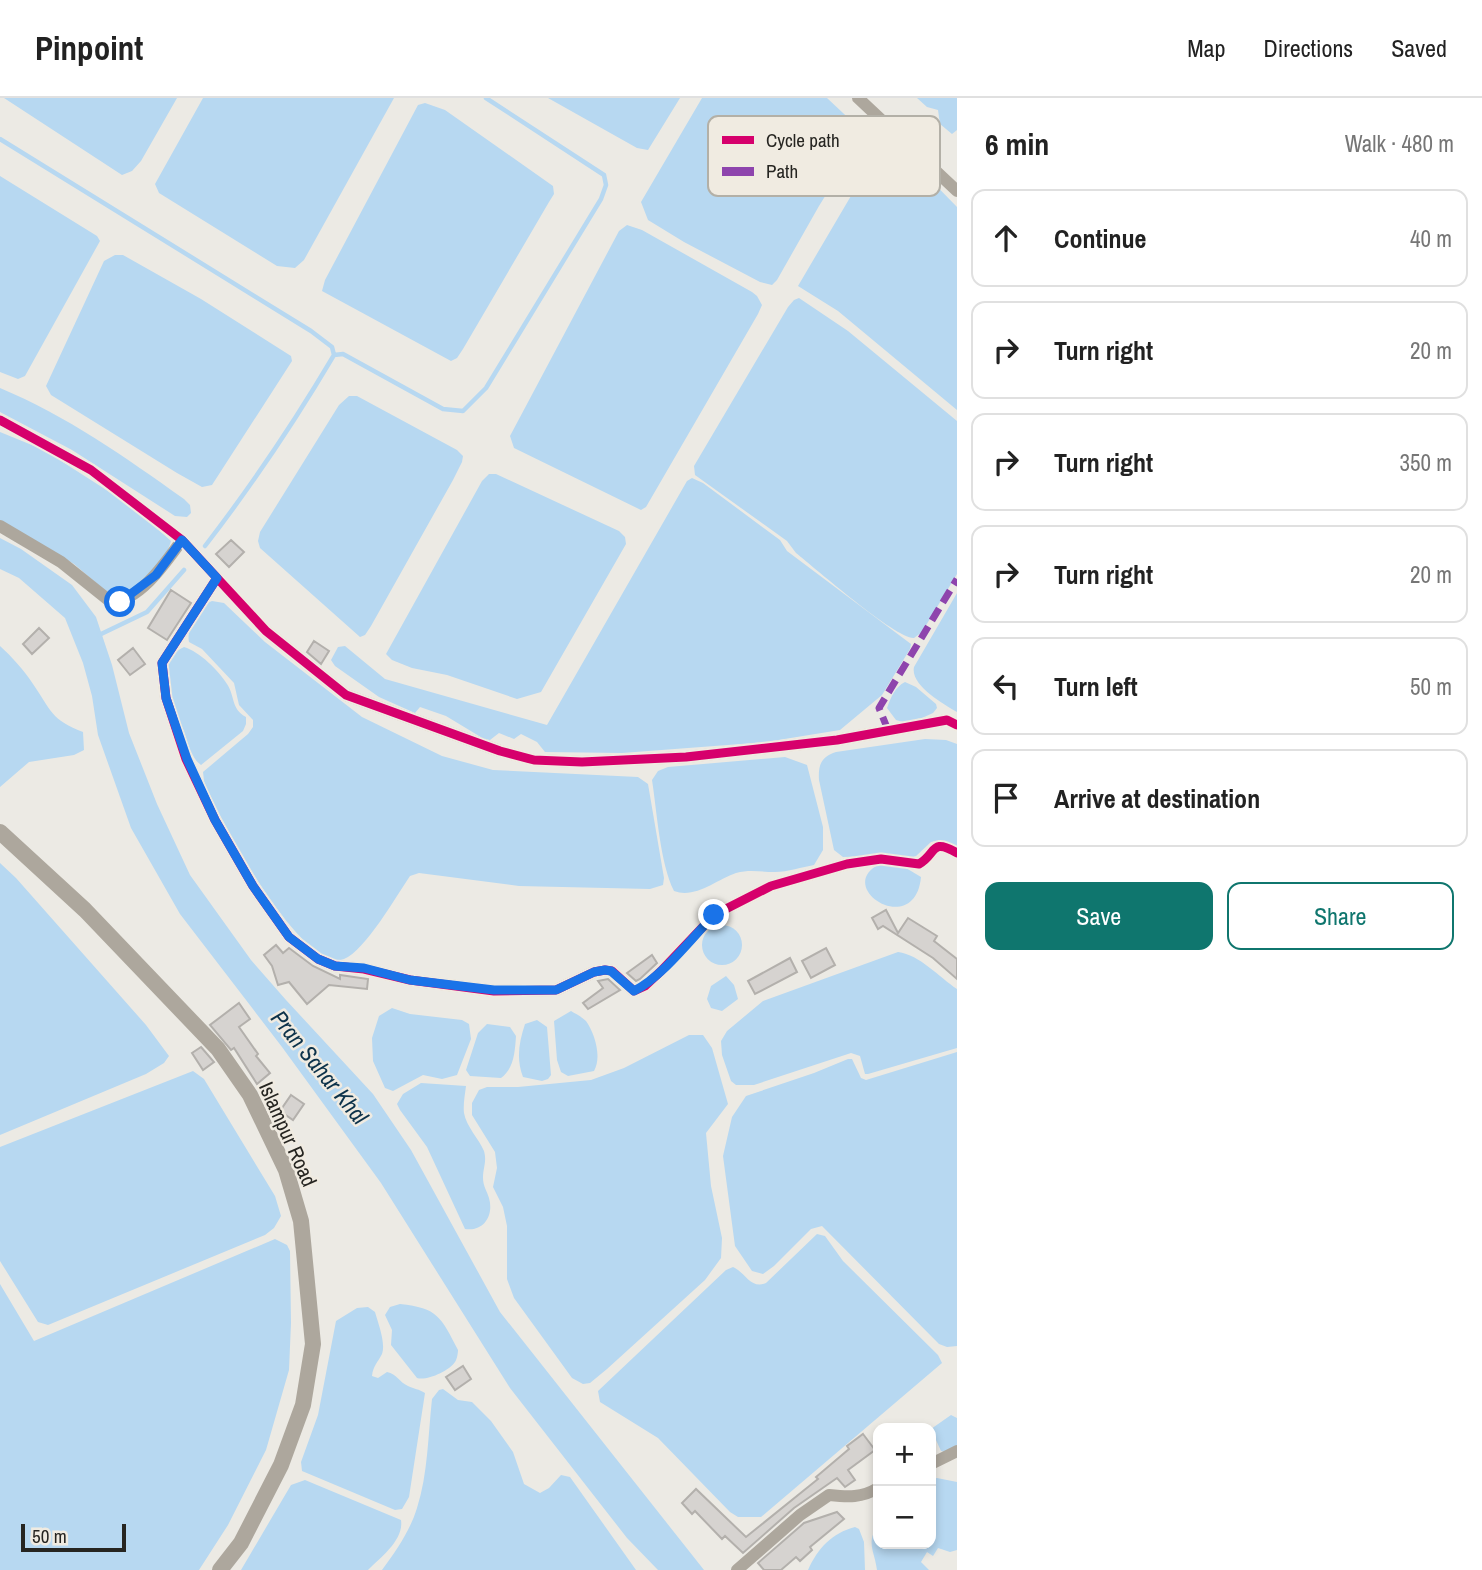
<!DOCTYPE html>
<html lang="en">
<head>
<meta charset="utf-8">
<style>
  :root { --surface:#fff; --page:#f6f6f6; --text:#222; --muted:#767676; --line:#e0e0e0; --accent:#0f766e }
  body { margin:0; font-family:"Archivo Narrow",sans-serif; background:var(--page); color:var(--text) }
  .controls { position:absolute; right:21px; bottom:21px; display:grid; overflow:hidden; border-radius:14px; box-shadow:0 4px 10px #0003 }
  .controls button { width:63px; height:63px; display:grid; place-items:center; padding:0; border:0; border-bottom:2px solid var(--line); background:var(--surface); color:var(--text); font:35px sans-serif }
  .scale { position:absolute; left:21px; bottom:18px; width:105px; box-sizing:border-box; padding-left:7px; border:4px solid #262521; border-top:0; font-size:19px; line-height:24px; white-space:nowrap; color:#262521; -webkit-text-stroke:5px #f0ebe1; paint-order:stroke }
  .stop { position:absolute; width:21px; height:21px; margin:-16px; border:5px solid #1a73e8; border-radius:50%; background:#fff }
  .stop.end { background:#1a73e8; border-color:#fff; box-shadow:0 2px 7px #0008 }
  .list { margin:0; padding:0; list-style:none }
  h2 { display:flex; justify-content:space-between; align-items:center; height:91px; margin:0; padding:0 28px; font-size:30px }
  h2 small { font-size:23px; font-weight:400; color:var(--muted) }
  .list li { display:grid; grid-template-columns:46px 1fr auto; gap:21px; align-items:center; box-sizing:border-box; height:98px; margin:0 14px 14px; padding:0 14px; border:2px solid var(--line); border-radius:14px }
  .list b { display:block; font-size:26px; white-space:nowrap }
  .list em { font-size:23px; font-style:normal; color:var(--muted) }
  .actions { display:flex; gap:14px; padding:21px 28px }
  .actions a { flex:1; padding:16px 0; border:2px solid var(--accent); border-radius:14px; text-align:center; font-size:24px; color:var(--accent) }
  .actions .main { background:var(--accent); color:#fff }
  .icon { flex:none; width:38px; height:38px; fill:none; stroke:currentColor; stroke-width:2; stroke-linecap:round; stroke-linejoin:round }
  .map { position:relative; flex:none; width:957px; height:1472px; overflow:hidden }
  header { display:flex; align-items:center; gap:42px; box-sizing:border-box; height:98px; padding:0 35px; background:var(--surface); border-bottom:2px solid var(--line) }
  header strong { font-size:33px }
  nav { display:flex; gap:38px; margin-inline-start:auto; font-size:24px }
  main { display:flex }
  aside { flex:1; background:var(--surface) }
  .map>svg:first-child { display:block }
  .water { fill:#b7d8f1 }
  .lines { fill:none; stroke-linecap:round; stroke-linejoin:round }
  .stream { stroke:#b7d8f1; stroke-width:4.5 }
  .building { fill:#d6d3d0; stroke:#b3b0ac; stroke-width:2 }
  .minor { stroke:#ada79d; stroke-width:12 }
  .tertiary { stroke:#ada79d; stroke-width:16 }
  .quiet { stroke:#8e44ad; stroke-width:7; stroke-dasharray:14 7; stroke-linecap:butt }
  .cycleway-casing { stroke:#f0ebe1; stroke-width:13 }
  .cycleway { stroke:#d6006c; stroke-width:9 }
  .route { stroke:#1a73e8; stroke-width:9 }
  .labels { text-anchor:middle; dominant-baseline:central; stroke-width:5; stroke-linejoin:round; paint-order:stroke }
  .street-label { font-size:21px; fill:#262521; stroke:#f0ebe1 }
  .water-label { font-size:23px; font-style:italic; fill:#0c324a; stroke:#f0ebe1 }
  .key { fill:#f0ebe1; stroke:#b3b0a7; stroke-width:2 }
  .key-label { font-size:19px; fill:#262521 }
</style>
</head>
<body>
<header>
<strong>Pinpoint</strong>
<nav><a>Map</a><a>Directions</a><a>Saved</a></nav>
</header>
<main>
<div class="map">
<svg width="957" height="1472" viewBox="0 0 957 1472">
  <rect width="100%" height="100%" fill="#eceae4"/>
  <path class="water" d="M4 0H177L141 63 132 73 122 77Z
    M203 0H394L304 162 295 170 277 168 159 95 155 86Z
    M548 0H680L648 52 637 50Z
    M702 0H827L859 30 864 41 860 50 842 71 819 108 777 182 772 187 760 184 684 144 648 122 641 104Z
    M917 0H957V32L952 36 940 26 938 12 927 9Z
    M425 5 445 12 553 88 554 96 549 104 463 251 457 260 451 263 322 193 325 182 418 7Z
    M890 53 916 67 957 109V312L838 213 798 188 868 69 880 56Z
    M0 78 97 138 100 143 25 278 18 281 0 274Z
    M627 127 642 132 752 194 757 198 762 207 758 216 646 409 641 412 514 350 510 338 619 133Z
    M115 157H123L201 201 291 258 292 263 212 387 202 389 177 375 51 297 46 288 104 163Z
    M799 200 848 233 957 323V476L922 534 914 540C896 541 815 470 796 455L787 443 695 377 694 368 788 209 794 202Z
    M0 290C67 318 125 359 184 401L190 407 191 415 187 419 175 418 72 352 0 314Z
    M349 298H357L457 352 463 358 462 364 453 382 371 528 365 537 360 539 260 450 258 443 260 434 339 307Z
    M0 334 44 352 133 409 171 443C164 469 138 489 115 501L74 466 0 422Z
    M489 376H496L619 433 625 439 626 446 541 594 517 601 447 577 412 570 392 562 386 556 482 383Z
    M692 380 703 385 780 442 787 453 911 546 910 551 882 597 840 632 766 644 622 655 545 654 537 644 521 636 514 641 499 635 490 642 484 641 446 618 420 609 415 615 379 599 335 568 331 562 338 549 345 548 385 581 547 627 687 383Z
    M0 440 21 451 72 487 96 519 112 567 129 635 157 706 190 777 251 862 286 902 373 996 411 1052 500 1214 704 1472H658L627 1440 510 1290 381 1085 282 949 180 816 131 730 98 637 92 598 83 565 65 520 19 480 0 471Z
    M957 495V614C943 606 910 587 914 569Z
    M212 503 224 505 265 544 362 619 442 658 493 672 638 679 648 686 664 780 663 787 650 791 519 788 419 775 410 778C397 797 365 853 344 861 301 876 217 717 204 683L203 674 248 636 253 629V622L239 607 234 585 202 551 189 544C186 531 199 508 212 503Z
    M0 548C12 559 24 572 33 586 51 612 51 622 83 634L84 652 74 657 29 664 0 689Z
    M184 549C200 554 218 572 227 586 235 598 231 611 246 619V626L243 633 201 667C191 660 188 644 184 633 175 611 152 563 184 549Z
    M905 584 916 589 936 606 937 610 933 615 922 620 903 624 896 622 887 610C891 599 895 589 905 584Z
    M925 641 946 642 957 646V752L936 743 931 744 916 758 910 760 890 757 843 759 834 752 819 682C818 667 821 659 836 654Z
    M785 659 807 667 823 729V752L814 767C802 769 788 774 775 774 761 774 750 771 736 775 716 782 695 801 674 793 660 765 657 714 652 682L658 673 668 669Z
    M0 765 16 780 146 927 169 958 164 965 146 976 0 1037Z
    M880 766 906 770 921 779C915 842 832 789 880 766Z
    M702 847a20 20 0 1 1 40 0a20 20 0 1 1-40 0Z
    M898 854C920 857 939 879 957 891V950L868 976H865L860 958 851 955 754 987H736L731 983 722 957 721 943 727 933 763 903Z
    M726 878 734 887 738 901 722 913 711 910 707 901 711 888Z
    M392 910 410 916 462 922 469 926 471 941 457 977 442 981 423 977 393 993 385 990 373 963 372 940 379 918Z
    M571 913C576 916 582 919 586 923 595 936 602 959 594 973L568 978 561 974 557 962 554 923Z
    M537 922 547 929 551 977 548 981 542 983 523 979C516 961 519 944 525 926Z
    M487 926 510 929 516 938C515 953 514 971 501 980L470 978 466 972 478 935Z
    M689 937H703L712 950 728 1006 706 1035 711 1088 722 1140 721 1160 705 1182 607 1271 590 1285 583 1286 572 1280 514 1200 507 1181V1128L503 1109 493 1089 497 1070 495 1054 472 1017V1005L479 992 487 989H518L591 982 624 970Z
    M957 954V1248L947 1249 939 1246 822 1128 811 1131 774 1168 763 1176 752 1173 735 1148 723 1058 732 1019 746 998 814 975 848 961H852L861 980 866 982Z
    M193 973 204 981 275 1098 281 1118 274 1130 265 1137 48 1227 38 1224 0 1163V1049Z
    M421 985 466 988C465 996 463 1007 464 1015 466 1028 479 1041 484 1053 487 1064 483 1069 483 1080 483 1088 487 1093 489 1100 494 1117 484 1134 465 1131L427 1049 400 1012 397 1006 403 996Z
    M817 1136 825 1138 843 1163 938 1257 942 1265 761 1419H738L730 1414 658 1340 600 1304 598 1293 726 1172 733 1169C745 1174 751 1192 766 1185Z
    M275 1141 287 1147 290 1153 291 1225 289 1272 266 1352 228 1427 199 1472H0V1186L34 1243Z
    M400 1206C438 1210 441 1219 458 1252 458 1255 457 1261 455 1264 449 1273 427 1283 417 1280L391 1247 392 1232 385 1217 390 1209Z
    M368 1209 375 1214C378 1225 386 1245 382 1256 378 1264 373 1268 372 1278L378 1280 387 1274C397 1276 399 1284 408 1288 414 1291 419 1291 425 1295L409 1399 402 1411 395 1412 302 1373 301 1364 318 1317 336 1223 357 1210Z
    M443 1291 458 1302 472 1304 491 1323 513 1354 524 1386 540 1395 549 1390 561 1377 570 1379 636 1472H382C396 1453 410 1433 417 1410 428 1376 428 1337 432 1301L439 1292Z
    M951 1317 957 1320V1347L945 1354 941 1353 931 1331Z
    M937 1380 957 1384V1452L950 1454 938 1450 933 1458 927 1454 921 1464 929 1472H877C874 1451 866 1446 878 1426V1446H931V1381Z
    M305 1382 401 1422C404 1442 381 1459 368 1472H241L291 1387Z
    M855 1429 859 1431 864 1444 865 1472H808C818 1450 832 1435 855 1429Z"/>
  <g class="lines">
    <path class="stream" d="M0 41 311 233 332 249 334 257
      M205 448C252 387 295 323 334 257L343 256 443 311 463 313 486 290 601 101 606 87 604 77 486 0
      M99 537 147 514 184 472"/>
  </g>
  <path class="building" d="M231 442 244 454 229 469 216 456Z
    M171 492 191 505 167 542 148 530Z
    M39 530 49 540 32 556 23 546Z
    M314 543 329 553 321 566 307 554Z
    M133 550 145 566 130 577 118 562Z
    M886 812 898 835 908 820 937 838 934 843 957 861V881L933 860 883 828 878 831 872 820Z
    M276 847 283 855 289 850 313 868 340 881V877L368 881 367 891 329 887 307 906 289 884 278 887 272 868 264 857Z
    M826 850 835 867 811 880 802 863Z
    M652 857 657 865 640 881 636 883 627 875Z
    M790 860 797 874 755 896 748 883Z
    M608 881 620 892 588 911 583 905 603 890 598 883Z
    M239 905 250 921 239 929 258 956 256 958 270 975 257 986 234 950 231 952 210 927Z
    M201 949 214 964 203 972 192 955Z
    M291 997 304 1006 293 1022 280 1013Z
    M463 1268 471 1281 455 1292 446 1279Z
    M863 1336 875 1352 848 1372 855 1382 845 1389 837 1380 794 1410 743 1455 725 1438 722 1441 695 1413 692 1416 682 1405 696 1391 746 1439 818 1381 816 1379 849 1351 847 1348Z
    M837 1414 844 1421 810 1449 812 1452 800 1463 796 1459 781 1472H764L758 1465 804 1425Z"/>
  <g class="lines">
    <path class="minor" d="M858 0 957 93
      M0 322 91 372 182 442 266 533 346 597 500 653 534 662 582 664 686 659 837 642 947 622 957 627
      M0 428 61 464 111 504C140 503 166 464 182 442
      M217 480 162 565 166 600 186 661 215 722 253 788 289 839 318 861 335 868 364 871 410 882 494 893 556 892 594 874 605 872 612 873 634 893 645 888 661 873 714 817 771 788 847 766 881 761 919 766C937 756 930 739 957 755
      M931 1366 957 1353
      M737 1472 800 1417 829 1397C848 1399 862 1400 878 1390"/>
    <path class="tertiary" d="M0 734 85 812 218 951 250 997 286 1072 301 1123 313 1246 303 1307 281 1367 241 1445 220 1472"/>
    <path class="quiet" d="M888 632 879 610 957 481"/>
    <defs>
      <path id="cycleway" d="M0 322 91 372 182 442 266 533 346 597 500 653 534 662 582 664 686 659 837 642 947 622 957 627
        M217 480 162 565 166 600 186 661 215 722 253 788 289 839 318 861 335 868 364 871 410 882 494 893 556 892 594 874 605 872 612 873 634 893 645 888 661 873 714 817 771 788 847 766 881 761 919 766C937 756 930 739 957 755"/>
    </defs>
    <use href="#cycleway" class="cycleway-casing"/>
    <use href="#cycleway" class="cycleway"/>
  </g>
  <g class="lines">
    <path class="route" d="M120 504 156 477 182 442 217 480 162 565 166 600 187 661 215 722 253 788 289 839 318 861 335 868 364 870 410 882 494 892H556L594 874 605 872 611 873 634 893C662 879 691 841 714 817"/>
  </g>
  <g class="labels">
    <g class="street-label">
      <text transform="translate(288 1036) rotate(66)">Islampur Road</text>
    </g>
    <g class="water-label">
      <text transform="translate(320 969) rotate(51)">Pran Sahar Khal</text>
    </g>
  </g>
  <rect x="708" y="18" width="232" height="80" rx="10" class="key"/>
  <rect x="722" y="38" width="32" height="8" fill="#d6006c"/>
  <rect x="722" y="69" width="32" height="9" fill="#8e44ad"/>
  <g class="key-label">
    <text x="766" y="49">Cycle path</text>
    <text x="766" y="80">Path</text>
  </g>
</svg>
<div class="controls">
<button>+</button>
<button>−</button>
</div>
<div class="scale">50 m</div>
<div class="stop" style="left:120px;top:504px"></div>
<div class="stop end" style="left:714px;top:817px"></div>
</div>
<aside>
<h2>6 min<small>Walk · 480 m</small></h2>
<ul class="list">
<li><svg class="icon" aria-label="ahead" viewBox="0 0 24 24"><path d="M12 20V5M6 11l6-6 6 6"/></svg><div><b>Continue</b></div><em>40 m</em></li>
<li><svg class="icon" aria-label="right" viewBox="0 0 24 24"><path d="M7 20v-9h11M14 6l5 5-5 5"/></svg><div><b>Turn right</b></div><em>20 m</em></li>
<li><svg class="icon" aria-label="right" viewBox="0 0 24 24"><path d="M7 20v-9h11M14 6l5 5-5 5"/></svg><div><b>Turn right</b></div><em>350 m</em></li>
<li><svg class="icon" aria-label="right" viewBox="0 0 24 24"><path d="M7 20v-9h11M14 6l5 5-5 5"/></svg><div><b>Turn right</b></div><em>20 m</em></li>
<li><svg class="icon" aria-label="left" viewBox="0 0 24 24"><path d="M17 20v-9H6M10 6l-5 5 5 5"/></svg><div><b>Turn left</b></div><em>50 m</em></li>
<li><svg class="icon" aria-label="arrive" viewBox="0 0 24 24"><path d="M6 21V4h12l-3 4 3 4H6"/></svg><div><b>Arrive at destination</b></div></li>
</ul>
<div class="actions"><a class="main">Save</a><a>Share</a></div>
</aside>
</main>
</body>
</html>
